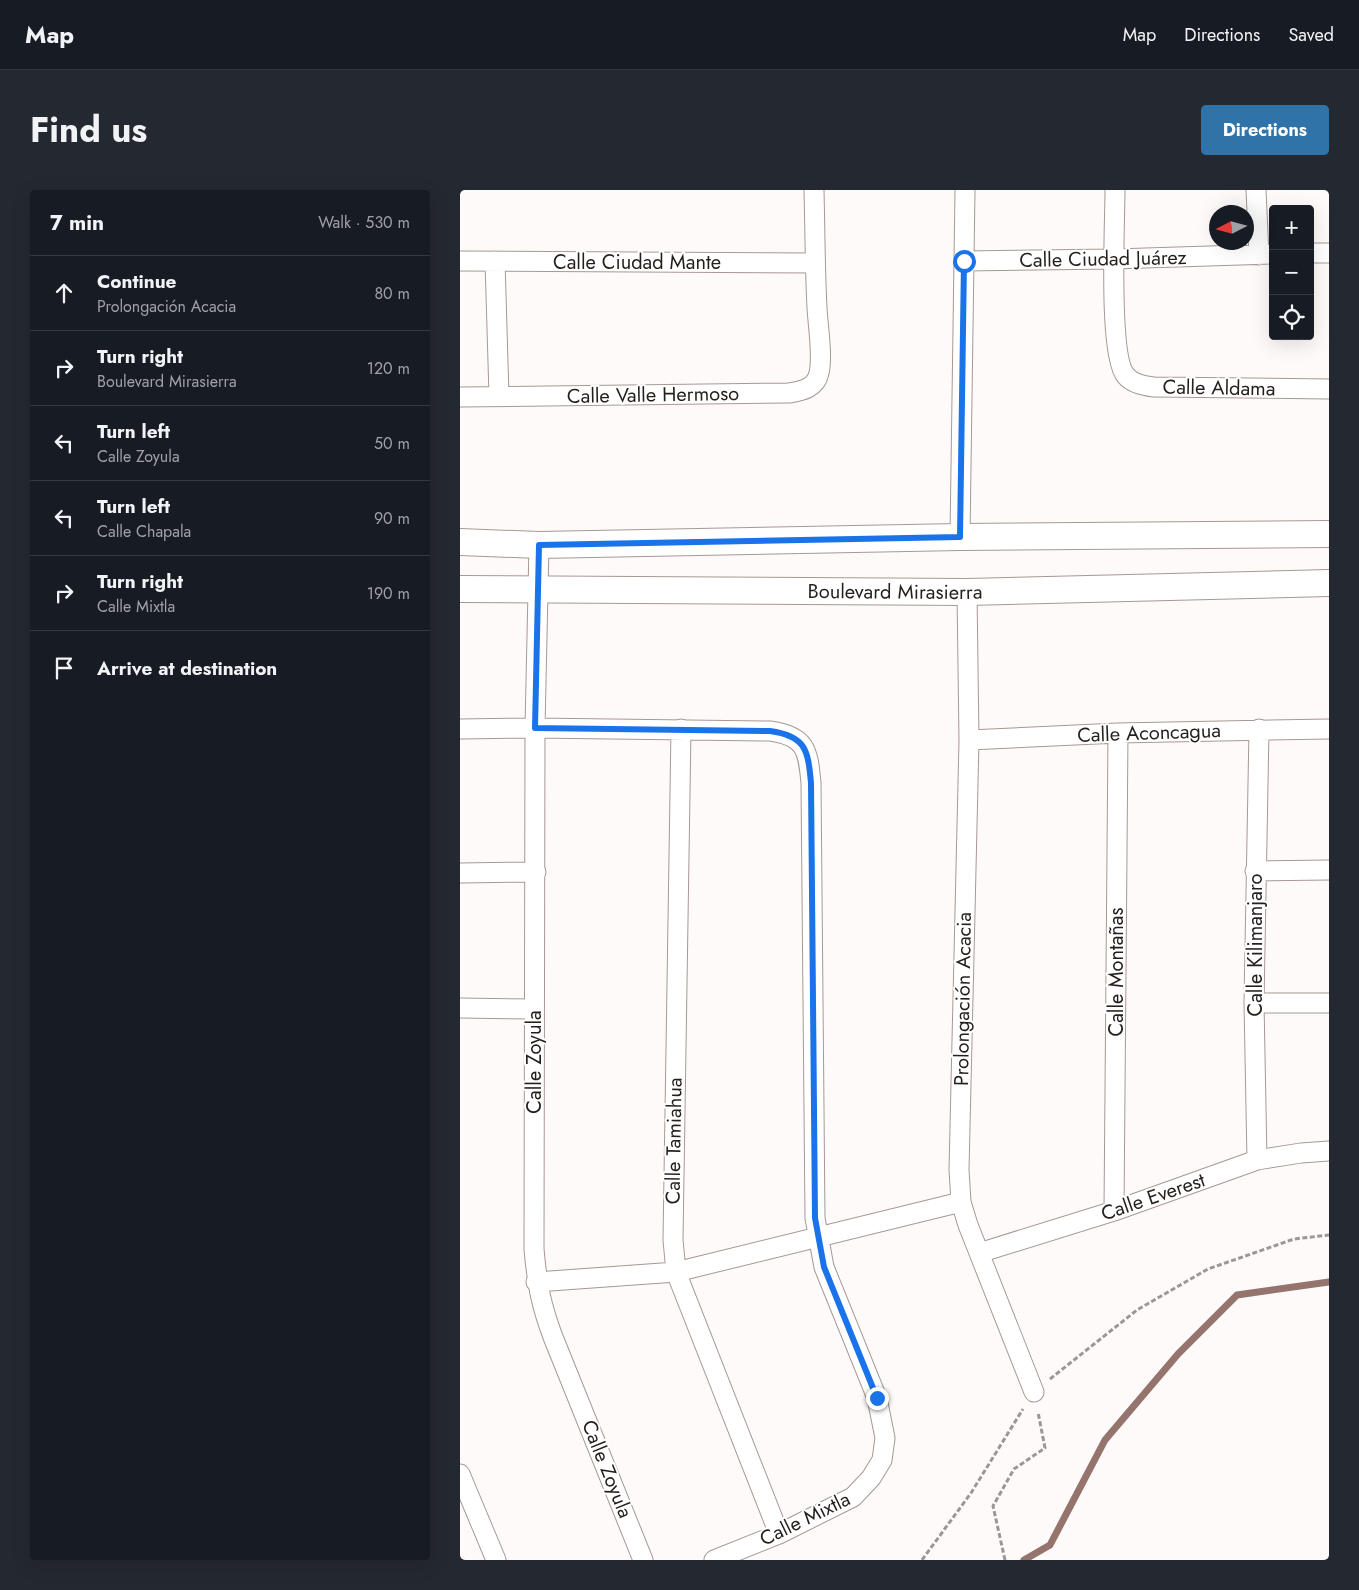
<!DOCTYPE html>
<html lang="en">
<head>
<meta charset="utf-8">
<style>
  :root { --surface:#171b24; --page:#242831; --text:#f1f3f6; --muted:#9ea1a6; --line:#363941; --accent:#2f73a9 }
  body { margin:0; font-family:Jost,sans-serif; background:var(--page); color:var(--text) }
  .controls { position:absolute; right:15px; top:15px; display:grid; overflow:hidden; border-radius:5px; box-shadow:0 5px 20px #0002 }
  .controls button { width:45px; height:45px; display:grid; place-items:center; padding:0; border:0; border-bottom:1px solid var(--line); background:var(--surface); color:var(--text); font:25px sans-serif }
  .compass { position:absolute; left:749px; top:15px; width:45px; height:45px; border-radius:50%; background:var(--surface); box-shadow:0 5px 20px #0002; rotate:264deg }
  .stop { position:absolute; width:15px; height:15px; margin:-11px; border:4px solid #1a73e8; border-radius:50%; background:#fff }
  .stop.end { background:#1a73e8; border-color:#fff; box-shadow:0 1px 5px #0008 }
  .list { margin:0; padding:0; list-style:none }
  h2 { display:flex; justify-content:space-between; align-items:center; height:65px; margin:0; padding:0 20px; font-size:21px }
  h2 small { font-size:16px; font-weight:400; color:var(--muted) }
  .list li { display:grid; grid-template-columns:32px 1fr auto; gap:15px; align-items:center; box-sizing:border-box; height:75px; padding:0 20px; border-top:1px solid var(--line) }
  .list b { display:block; font-size:19px; white-space:nowrap }
  .list p { margin:0; font-size:16px; white-space:nowrap; color:var(--muted) }
  .list em { font-size:16px; font-style:normal; color:var(--muted) }
  .icon { flex:none; width:28px; height:28px; fill:none; stroke:currentColor; stroke-width:2; stroke-linecap:round; stroke-linejoin:round }
  .map { position:relative; flex:none; width:869px; height:1370px; overflow:hidden; border-radius:5px }
  header { display:flex; align-items:center; gap:30px; box-sizing:border-box; height:70px; padding:0 25px; background:var(--surface); border-bottom:1px solid var(--line) }
  header strong { font-size:24px }
  nav { display:flex; gap:28px; margin-inline-start:auto; font-size:18px }
  .intro { display:flex; align-items:center; justify-content:space-between; box-sizing:border-box; height:120px; padding:0 30px }
  h1 { margin:0; font-size:35px }
  .button { padding:12px 22px; border-radius:5px; background:var(--accent); color:#fff; font-size:18px; font-weight:700 }
  main { display:flex; gap:30px; padding:0 30px }
  aside { flex:1; background:var(--surface); border-radius:5px; box-shadow:0 5px 20px #0002 }
  .map>svg:first-child { display:block }
  .lines { fill:none; stroke-linecap:round; stroke-linejoin:round }
  .stream { stroke:#95746d; stroke-width:7 }
  .street-casing { stroke:#a79895; stroke-width:21 }
  .secondary-casing { stroke:#a79895; stroke-width:28 }
  .path { stroke:#9b9796; stroke-width:3; stroke-dasharray:5 2.5; stroke-linecap:butt }
  .street { stroke:#fff; stroke-width:19 }
  .secondary { stroke:#fff; stroke-width:26 }
  .route { stroke:#1a73e8; stroke-width:6 }
  .labels { text-anchor:middle; dominant-baseline:central; stroke-width:4; stroke-linejoin:round; paint-order:stroke }
  .street-label { font-size:20px; fill:#241f1d; stroke:#fff }
</style>
</head>
<body>
<header>
<strong>Map</strong>
<nav><a>Map</a><a>Directions</a><a>Saved</a></nav>
</header>
<div class="intro"><h1>Find us</h1><a class="button">Directions</a></div>
<main>
<aside>
<h2>7 min<small>Walk · 530 m</small></h2>
<ul class="list">
<li><svg class="icon" aria-label="ahead" viewBox="0 0 24 24"><path d="M12 20V5M6 11l6-6 6 6"/></svg><div><b>Continue</b><p>Prolongación Acacia</p></div><em>80 m</em></li>
<li><svg class="icon" aria-label="right" viewBox="0 0 24 24"><path d="M7 20v-9h11M14 6l5 5-5 5"/></svg><div><b>Turn right</b><p>Boulevard Mirasierra</p></div><em>120 m</em></li>
<li><svg class="icon" aria-label="left" viewBox="0 0 24 24"><path d="M17 20v-9H6M10 6l-5 5 5 5"/></svg><div><b>Turn left</b><p>Calle Zoyula</p></div><em>50 m</em></li>
<li><svg class="icon" aria-label="left" viewBox="0 0 24 24"><path d="M17 20v-9H6M10 6l-5 5 5 5"/></svg><div><b>Turn left</b><p>Calle Chapala</p></div><em>90 m</em></li>
<li><svg class="icon" aria-label="right" viewBox="0 0 24 24"><path d="M7 20v-9h11M14 6l5 5-5 5"/></svg><div><b>Turn right</b><p>Calle Mixtla</p></div><em>190 m</em></li>
<li><svg class="icon" aria-label="arrive" viewBox="0 0 24 24"><path d="M6 21V4h12l-3 4 3 4H6"/></svg><div><b>Arrive at destination</b></div></li>
</ul>
</aside>
<div class="map">
<svg width="869" height="1370" viewBox="0 0 869 1370">
  <rect width="100%" height="100%" fill="#fdfaf9"/>
  <g class="lines">
    <path class="stream" d="M564 1370 590 1355 645 1250 718 1164 777 1105 869 1092"/>
    <defs>
      <path id="street" d="M655 0C655 33 648 166 666 186 673 194 684 196 694 197L869 199
        M796 0 799 65
        M850 63H869
        M0 71 355 73
        M35 71 39 206
        M504 71 654 69 813 64
        M0 207 329 203C342 201 356 198 359 183 363 167 358 136 357 118 355 79 355 40 354 0
        M500 347 505 0
        M79 355 75 538 74 1059C77 1094 81 1115 93 1147L183 1370
        M507 402 509 550 499 980 501 1012 508 1035 574 1202
        M0 539 75 538 310 541C346 546 348 560 351 593L355 1028 364 1077 417 1208 425 1248 422 1270 411 1288 393 1307 319 1344 254 1370
        M221 539 213 1050 216 1082 319 1344
        M509 550 658 543 869 539
        M795 681 869 680
        M0 683 76 682
        M794 813H869
        M0 818 74 819
        M797 970 794 813 799 539
        M654 1021 658 543
        M519 1063 654 1021 797 970 841 963 869 961
        M76 1092 216 1082 501 1012
        M0 1284 36 1370"/>
      <g id="secondary">
        <path d="M0 352 79 355 500 347 869 344"/>
        <path id="s1" d="M0 399 507 402 869 393"/>
      </g>
    </defs>
    <use href="#street" class="street-casing"/>
    <use href="#secondary" class="secondary-casing"/>
    <path class="path" d="M590 1189 677 1120 748 1079 834 1049 869 1045
      M462 1370 511 1303 563 1219
      M545 1370 533 1316 554 1279 585 1258 578 1222"/>
    <use href="#street" class="street"/>
    <use href="#secondary" class="secondary"/>
  </g>
  <g class="lines">
    <path class="route" d="M417 1208 364 1077 355 1028 351 593C348 560 346 546 310 541L75 538 79 355 500 347 504 71"/>
  </g>
  <g class="labels">
    <g class="street-label">
      <text transform="translate(643 69) rotate(-1)">Calle Ciudad Juárez</text>
      <text x="177" y="72">Calle Ciudad Mante</text>
      <text transform="translate(759 198) rotate(1)">Calle Aldama</text>
      <text transform="translate(193 205) rotate(-1)">Calle Valle Hermoso</text>
      <text stroke="none"><textPath href="#s1" startOffset="435">Boulevard Mirasierra</textPath></text>
      <text transform="translate(689 543) rotate(-2)">Calle Aconcagua</text>
      <text transform="translate(795 755) rotate(-90)">Calle Kilimanjaro</text>
      <text transform="translate(656 782) rotate(-90)">Calle Montañas</text>
      <text transform="translate(503 809) rotate(-89)">Prolongación Acacia</text>
      <text transform="translate(74 872) rotate(-90)">Calle Zoyula</text>
      <text transform="translate(214 951) rotate(-89)">Calle Tamiahua</text>
      <text transform="translate(693 1007) rotate(-19)">Calle Everest</text>
      <text transform="translate(147 1279) rotate(68)">Calle Zoyula</text>
      <text transform="translate(345 1329) rotate(-26)">Calle Mixtla</text>
    </g>
  </g>
</svg>
<div class="controls">
<button>+</button>
<button>−</button>
<button><svg class="icon" aria-label="locate" viewBox="0 0 24 24"><circle cx="12" cy="12" r="6"/><path d="M12 2v4M12 18v4M2 12h4M18 12h4"/></svg></button>
</div>
<svg class="compass" viewBox="-18 -18 36 36"><path d="M0-13l5 13h-10z" fill="#e53935"/><path d="M0 13l5-13h-10z" fill="#9ea1a6"/></svg>
<div class="stop" style="left:504px;top:71px"></div>
<div class="stop end" style="left:417px;top:1208px"></div>
</div>
</main>
</body>
</html>
